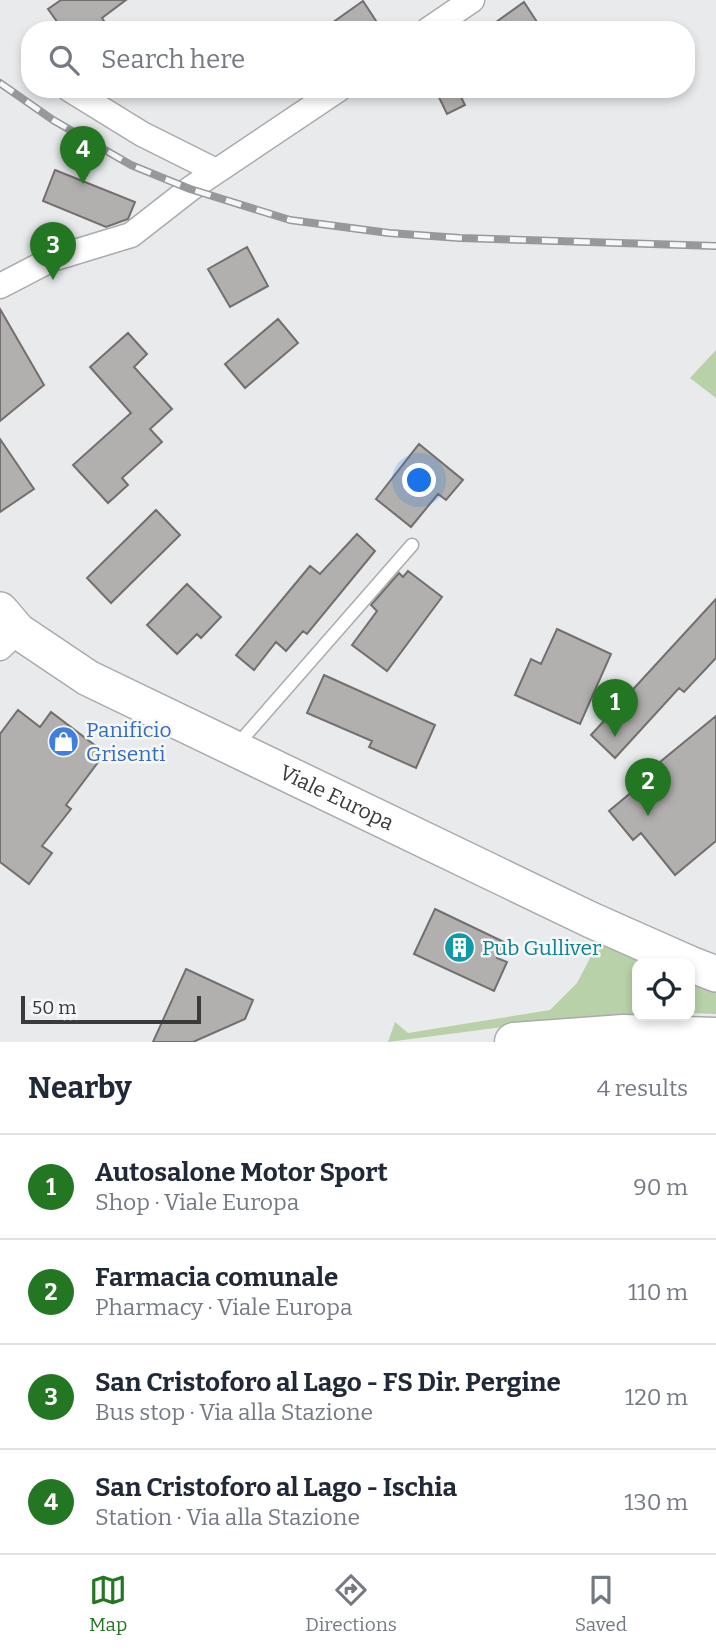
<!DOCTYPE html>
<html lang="en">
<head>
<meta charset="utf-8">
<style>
  :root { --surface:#fff; --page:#f2f2f3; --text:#1f2937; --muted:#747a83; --line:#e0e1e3; --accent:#247722 }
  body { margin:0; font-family:Bitter,serif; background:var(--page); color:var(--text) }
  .controls { position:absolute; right:21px; bottom:21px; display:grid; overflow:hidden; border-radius:14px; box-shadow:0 4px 10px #0003 }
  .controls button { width:63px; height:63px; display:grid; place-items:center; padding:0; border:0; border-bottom:2px solid var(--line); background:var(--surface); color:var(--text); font:35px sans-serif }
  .scale { position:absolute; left:21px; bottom:18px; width:180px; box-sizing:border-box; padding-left:7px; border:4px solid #3a3a3b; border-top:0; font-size:19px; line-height:24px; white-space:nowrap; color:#3a3a3b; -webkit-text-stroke:5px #f6f7f9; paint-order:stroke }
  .you { position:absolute; left:420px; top:481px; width:24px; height:24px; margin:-18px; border:5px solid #fff; border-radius:50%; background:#1a73e8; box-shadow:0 0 0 10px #1a73e833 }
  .badge { display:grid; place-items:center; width:46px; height:46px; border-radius:50%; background:var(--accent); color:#fff; font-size:23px; font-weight:700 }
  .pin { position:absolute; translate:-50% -58px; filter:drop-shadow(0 2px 4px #0008) }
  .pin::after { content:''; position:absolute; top:37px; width:24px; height:21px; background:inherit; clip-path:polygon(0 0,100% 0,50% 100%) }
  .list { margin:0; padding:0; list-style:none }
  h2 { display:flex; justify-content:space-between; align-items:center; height:91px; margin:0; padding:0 28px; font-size:30px }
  h2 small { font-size:23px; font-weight:400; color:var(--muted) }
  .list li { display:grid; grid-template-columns:46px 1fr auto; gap:21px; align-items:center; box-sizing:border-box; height:105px; padding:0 28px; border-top:2px solid var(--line) }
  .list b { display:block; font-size:26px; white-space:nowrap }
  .list p { margin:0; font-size:23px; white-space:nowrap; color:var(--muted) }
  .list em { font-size:23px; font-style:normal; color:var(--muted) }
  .icon { flex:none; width:38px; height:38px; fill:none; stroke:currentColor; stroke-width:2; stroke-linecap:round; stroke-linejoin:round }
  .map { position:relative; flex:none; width:716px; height:1042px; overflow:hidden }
  .search { position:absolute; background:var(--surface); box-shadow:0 4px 10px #0003; left:21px; right:21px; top:21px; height:77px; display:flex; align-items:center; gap:18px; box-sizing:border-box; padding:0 24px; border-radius:28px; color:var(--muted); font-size:26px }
  .sheet { height:511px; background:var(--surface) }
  nav { display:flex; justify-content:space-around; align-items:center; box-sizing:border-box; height:98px; border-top:2px solid var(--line); background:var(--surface); font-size:19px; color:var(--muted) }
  nav a { display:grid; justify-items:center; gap:4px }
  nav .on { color:var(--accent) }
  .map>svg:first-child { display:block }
  .green { fill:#b8d1a8 }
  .building { fill:#b2afaf; stroke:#726f6e; stroke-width:2 }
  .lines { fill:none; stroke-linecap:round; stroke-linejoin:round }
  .lane-casing { stroke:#aaabad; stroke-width:15 }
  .street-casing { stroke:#aaabad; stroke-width:27 }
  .secondary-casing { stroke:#aaabad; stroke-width:38 }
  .highway-casing { stroke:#aaabad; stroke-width:41 }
  .lane { stroke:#fff; stroke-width:12 }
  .street { stroke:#fff; stroke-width:24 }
  .secondary { stroke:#fff; stroke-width:35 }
  .highway { stroke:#fff; stroke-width:38 }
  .rail-casing { stroke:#979899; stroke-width:8 }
  .rail { stroke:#f6f7f9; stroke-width:5; stroke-dasharray:16; stroke-linecap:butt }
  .labels { text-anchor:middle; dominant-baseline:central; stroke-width:5; stroke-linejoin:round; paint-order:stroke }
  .shop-label { font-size:21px; fill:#366cbe; stroke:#f6f7f9; text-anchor:start }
  .street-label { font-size:21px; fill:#3a3a3b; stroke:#f6f7f9 }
  .culture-label { font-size:21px; fill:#0d838f; stroke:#f6f7f9; text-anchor:start }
</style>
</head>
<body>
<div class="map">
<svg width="716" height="1042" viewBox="0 0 716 1042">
  <rect width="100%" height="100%" fill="#e9eaec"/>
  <path class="green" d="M716 350V398L690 378Z
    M600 939 650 963H637V1014L571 1018 388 1042 395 1022 408 1033 550 1010 577 983Z
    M690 982 716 993V1014L690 1013Z"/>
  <path class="building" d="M61 0H126L102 18 110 30H63L48 9Z
    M363 1 382 30H322Z
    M524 2 537 22 526 30H485Z
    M435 89H457L465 105 447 114Z
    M55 170 135 202 128 219 106 227 43 201Z
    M247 247 268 286 230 307 208 269Z
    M0 309 44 385 0 421Z
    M278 319 298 343 245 388 225 364Z
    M128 333 147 354 134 367 172 409 150 429 162 442 122 478 128 485 108 503 73 465 131 413 90 367Z
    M0 439 34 489 0 512Z
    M419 444 463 480 446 500 438 494 411 527 376 499Z
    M156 510 180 535 111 603 87 578Z
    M357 534 375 551 307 634 303 631 286 651 276 642 254 670 236 655 310 566 320 574Z
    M408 571 442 597 387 671 352 645 377 611 371 605 399 573 403 577Z
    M187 584 221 617 201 638 197 634 177 654 147 625Z
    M716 599V658L684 692 679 688 615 758 591 735Z
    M557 629 611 654 580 724 515 695 531 659 541 664Z
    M324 675 435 725 416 768 369 747 372 741 307 713Z
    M18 710 40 727 51 712 105 753 66 805 71 809 42 846 52 853 29 884 0 862V734Z
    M716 716V841L675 875 641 833 633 840 609 811 663 766 660 762Z
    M435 909 504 942 497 958 507 962 494 991 414 954Z
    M186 969 253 1000 245 1019 193 1042H153Z"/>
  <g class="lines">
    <defs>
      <path id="lane" d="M237 745 412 545"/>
      <path id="street" d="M428 30 472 0
        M69 89 142 134 216 171
        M0 286 52 259 131 235 190 189 339 89
        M0 648 18 631"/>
      <g id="secondary">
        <path id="s1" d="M0 610 18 631 88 678 591 920 688 963"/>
        <path d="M690 964 716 974"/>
      </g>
      <path id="highway" d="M514 1042 623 1034 716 1037"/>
    </defs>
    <use href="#lane" class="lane-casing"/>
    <use href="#street" class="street-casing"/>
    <use href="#secondary" class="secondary-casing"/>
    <use href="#highway" class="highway-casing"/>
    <use href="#lane" class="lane"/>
    <use href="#street" class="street"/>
    <use href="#secondary" class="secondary"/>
    <use href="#highway" class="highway"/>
    <defs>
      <path id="rail" d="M0 83 53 120 131 165 190 189 290 220 389 233 460 238 716 246"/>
    </defs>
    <use href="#rail" class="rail-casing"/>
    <use href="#rail" class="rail"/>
  </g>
  <defs>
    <symbol id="shop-disc" viewBox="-11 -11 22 22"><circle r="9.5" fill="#3f7fe0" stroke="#f6f7f9"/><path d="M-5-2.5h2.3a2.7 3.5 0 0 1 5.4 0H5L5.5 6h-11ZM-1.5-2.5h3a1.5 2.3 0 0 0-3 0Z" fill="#fff"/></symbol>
    <symbol id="building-disc" viewBox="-11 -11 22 22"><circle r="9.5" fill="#0f9aa8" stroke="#f6f7f9"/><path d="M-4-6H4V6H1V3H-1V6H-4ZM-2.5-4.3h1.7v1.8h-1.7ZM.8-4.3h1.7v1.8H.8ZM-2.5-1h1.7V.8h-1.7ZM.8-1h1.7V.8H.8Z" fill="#fff"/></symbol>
  </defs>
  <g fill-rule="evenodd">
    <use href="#shop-disc" x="46" y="724" width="35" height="35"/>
    <use href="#building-disc" x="442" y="930" width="35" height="35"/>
  </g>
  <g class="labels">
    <g class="shop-label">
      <text x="86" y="730">Panificio<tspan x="86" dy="24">Grisenti</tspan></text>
    </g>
    <g class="street-label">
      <text stroke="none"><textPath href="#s1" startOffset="388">Viale Europa</textPath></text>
    </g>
    <g class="culture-label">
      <text x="482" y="948">Pub Gulliver</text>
    </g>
  </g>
</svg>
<div class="controls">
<button><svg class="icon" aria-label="locate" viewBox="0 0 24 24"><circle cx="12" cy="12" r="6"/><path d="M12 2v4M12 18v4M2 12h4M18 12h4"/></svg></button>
</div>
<div class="scale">50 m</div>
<div class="you"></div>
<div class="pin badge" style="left:615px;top:737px">1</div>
<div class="pin badge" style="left:648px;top:816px">2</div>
<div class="pin badge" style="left:53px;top:280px">3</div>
<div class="pin badge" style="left:83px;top:184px">4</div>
<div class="search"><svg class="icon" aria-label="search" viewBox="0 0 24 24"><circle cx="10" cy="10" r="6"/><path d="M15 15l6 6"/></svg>Search here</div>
</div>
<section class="sheet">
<h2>Nearby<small>4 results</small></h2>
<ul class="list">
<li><span class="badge">1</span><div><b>Autosalone Motor Sport</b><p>Shop · Viale Europa</p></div><em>90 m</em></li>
<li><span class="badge">2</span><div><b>Farmacia comunale</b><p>Pharmacy · Viale Europa</p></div><em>110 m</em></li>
<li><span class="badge">3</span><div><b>San Cristoforo al Lago - FS Dir. Pergine</b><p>Bus stop · Via alla Stazione</p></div><em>120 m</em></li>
<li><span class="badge">4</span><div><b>San Cristoforo al Lago - Ischia</b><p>Station · Via alla Stazione</p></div><em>130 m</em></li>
</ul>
</section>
<nav>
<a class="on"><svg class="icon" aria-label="map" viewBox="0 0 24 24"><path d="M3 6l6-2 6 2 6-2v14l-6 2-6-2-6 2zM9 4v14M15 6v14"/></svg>Map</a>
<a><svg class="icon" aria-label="directions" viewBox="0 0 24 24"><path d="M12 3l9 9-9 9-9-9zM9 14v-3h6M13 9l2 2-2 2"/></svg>Directions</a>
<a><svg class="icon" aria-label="saved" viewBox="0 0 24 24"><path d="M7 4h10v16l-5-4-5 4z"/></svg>Saved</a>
</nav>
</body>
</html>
